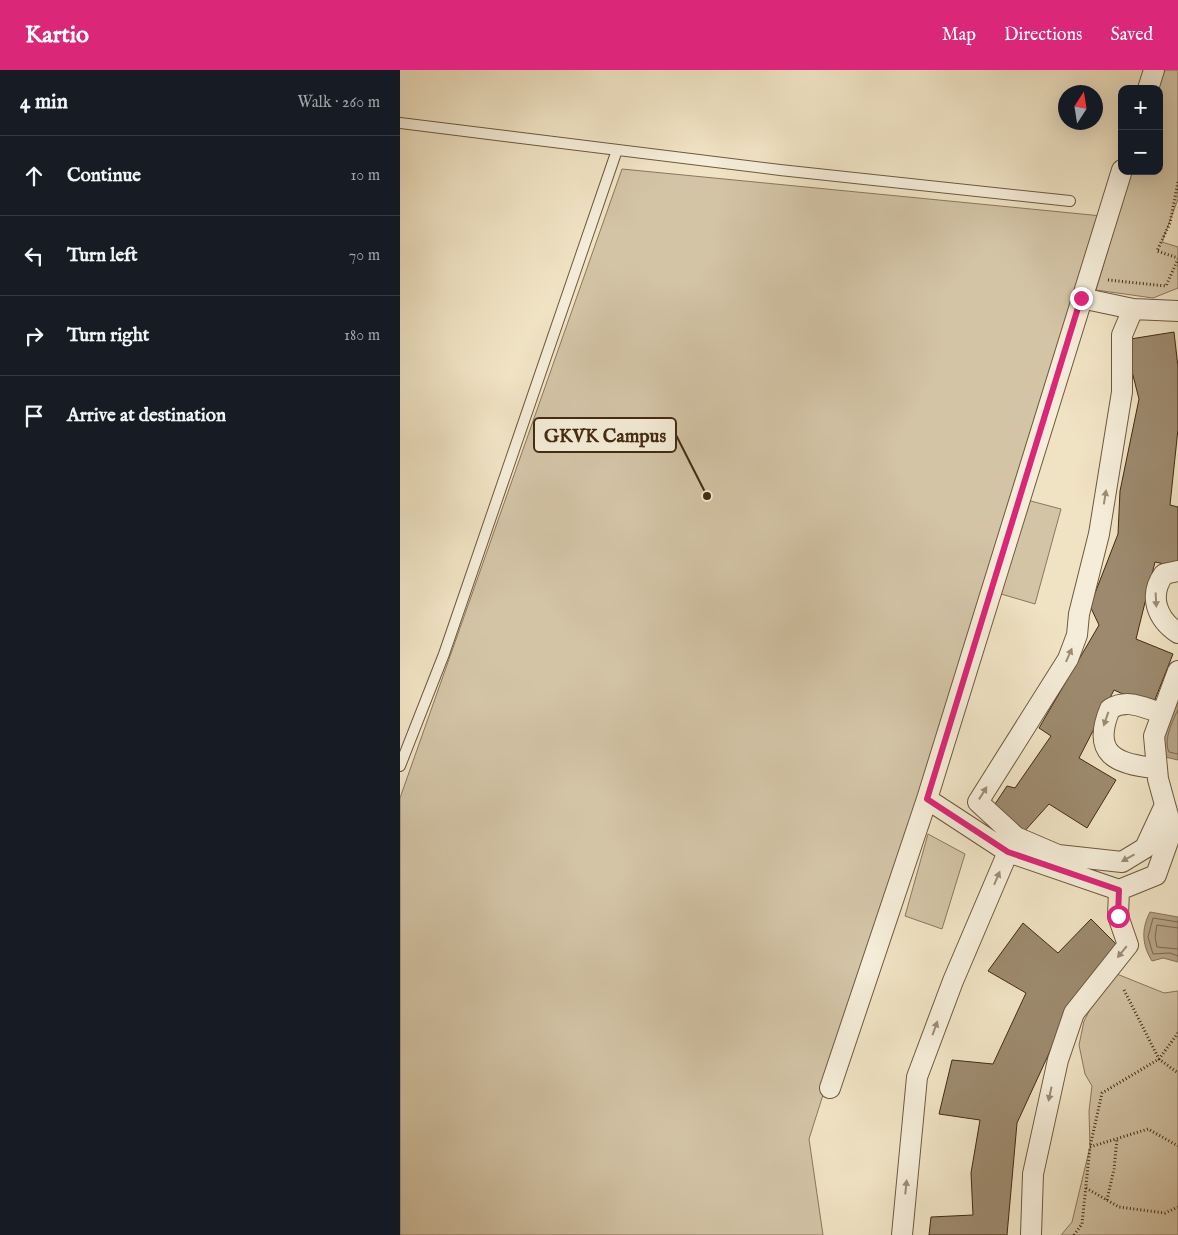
<!DOCTYPE html>
<html lang="en">
<head>
<meta charset="utf-8">
<style>
  :root { --surface:#171b24; --page:#242831; --text:#f1f3f6; --muted:#9ea1a6; --line:#363941; --accent:#db2777 }
  body { margin:0; font-family:"IM FELL English",serif; background:var(--page); color:var(--text) }
  .controls { position:absolute; right:15px; top:15px; display:grid; overflow:hidden; border-radius:10px; box-shadow:0 5px 20px #0002 }
  .controls button { width:45px; height:45px; display:grid; place-items:center; padding:0; border:0; border-bottom:1px solid var(--line); background:var(--surface); color:var(--text); font:25px sans-serif }
  .compass { position:absolute; left:658px; top:15px; width:45px; height:45px; border-radius:50%; background:var(--surface); box-shadow:0 5px 20px #0002; rotate:12deg }
  .stop { position:absolute; width:15px; height:15px; margin:-11px; border:4px solid #db2777; border-radius:50%; background:#fff }
  .stop.end { background:#db2777; border-color:#fff; box-shadow:0 1px 5px #0008 }
  .list { margin:0; padding:0; list-style:none }
  h2 { display:flex; justify-content:space-between; align-items:center; height:65px; margin:0; padding:0 20px; font-size:21px }
  h2 small { font-size:16px; font-weight:400; color:var(--muted) }
  .list li { display:grid; grid-template-columns:32px 1fr auto; gap:15px; align-items:center; box-sizing:border-box; height:80px; padding:0 20px; border-top:1px solid var(--line) }
  .list b { display:block; font-size:19px; white-space:nowrap }
  .list em { font-size:16px; font-style:normal; color:var(--muted) }
  .icon { flex:none; width:28px; height:28px; fill:none; stroke:currentColor; stroke-width:2; stroke-linecap:round; stroke-linejoin:round }
  .map { position:relative; flex:none; width:778px; height:1165px; overflow:hidden }
  header { display:flex; align-items:center; gap:30px; box-sizing:border-box; height:70px; padding:0 25px; background:var(--accent); color:#fff }
  header strong { font-size:24px }
  nav { display:flex; gap:28px; margin-inline-start:auto; font-size:18px }
  main { display:flex }
  aside { flex:1; background:var(--surface) }
  .map>svg:first-child { display:block }
  .green { fill:#d3c4a6; stroke:#8b775c }
  .water { fill:#b5a487; stroke:#877358 }
  .lines { fill:none; stroke-linecap:round; stroke-linejoin:round }
  .shore { stroke:#7c674c; stroke-width:1 }
  .building { fill:#9d8a6e; stroke:#432a11 }
  .service-casing { stroke:#6e583e; stroke-width:12 }
  .minor-casing { stroke:#6e583e; stroke-width:22 }
  .path { stroke:#432a11; stroke-width:3; stroke-dasharray:1 2.5; stroke-linecap:butt }
  .service { stroke:#f5edd9; stroke-width:10 }
  .minor { stroke:#f5edd9; stroke-width:20 }
  .oneway { fill:#9c8c75 }
  .route { stroke:#db2777; stroke-width:6 }
  .leader { fill:none; stroke:#432a11; stroke-width:2 }
  .callout-dot { fill:#432a11; stroke:#f5edd9; stroke-width:2 }
  .callout { fill:#f5edd9; stroke:#432a11; stroke-width:2 }
  .callout-label { font-size:19px; text-anchor:middle; font-weight:bold; fill:#432a11 }
</style>
</head>
<body>
<header>
<strong>Kartio</strong>
<nav><a>Map</a><a>Directions</a><a>Saved</a></nav>
</header>
<main>
<aside>
<h2>4 min<small>Walk · 260 m</small></h2>
<ul class="list">
<li><svg class="icon" aria-label="ahead" viewBox="0 0 24 24"><path d="M12 20V5M6 11l6-6 6 6"/></svg><div><b>Continue</b></div><em>10 m</em></li>
<li><svg class="icon" aria-label="left" viewBox="0 0 24 24"><path d="M17 20v-9H6M10 6l-5 5 5 5"/></svg><div><b>Turn left</b></div><em>70 m</em></li>
<li><svg class="icon" aria-label="right" viewBox="0 0 24 24"><path d="M7 20v-9h11M14 6l5 5-5 5"/></svg><div><b>Turn right</b></div><em>180 m</em></li>
<li><svg class="icon" aria-label="arrive" viewBox="0 0 24 24"><path d="M6 21V4h12l-3 4 3 4H6"/></svg><div><b>Arrive at destination</b></div></li>
</ul>
</aside>
<div class="map">
<svg width="778" height="1165" viewBox="0 0 778 1165">
  <rect width="100%" height="100%" fill="#f0e3c4"/>
  <filter id="stains"><feTurbulence type="fractalNoise" baseFrequency=".004" numOctaves="4"/><feColorMatrix values="0 0 0 0 .2 0 0 0 0 .09 0 0 0 0 .02 0 0 0 .5 -.17"/></filter>
  <radialGradient id="worn" r=".72"><stop offset=".6" stop-color="#630" stop-opacity="0"/><stop offset="1" stop-color="#630" stop-opacity=".3"/></radialGradient>
  <path class="green" d="M760 0H778V129L762 172 778 177V218L753 228 696 220 731 101H759V19H755Z
    M222 99 702 146 409 1069 423 1165H0V728Z
    M627 430 661 439 635 534 601 524Z
    M528 764 565 784 542 859 505 846Z
    M717 904 764 923 778 921V1165H661L672 1152 690 1077 689 1041 692 1016 685 1004 679 975 684 951 702 916Z"/>
  <path class="water" d="M778 625V690L765 687C757 666 770 644 778 625Z
    M750 842 778 847V892L763 888 752 891C742 875 741 859 750 842Z"/>
  <g class="lines">
    <path class="shore" d="M778 639C773 651 763 669 769 682L778 684
      M778 852 753 848 748 867 753 884 770 883 778 886
      M778 858 757 855 755 867 757 877 778 879"/>
  </g>
  <path class="building" d="M774 262 778 297V359L770 435 778 437V497L755 492 736 569 773 584 752 637 714 620 679 688 716 710 687 758 649 734 622 764 591 740 607 716 615 718 651 666 639 658 699 555 690 536 718 464 720 421 739 329 724 270Z
    M691 849 718 876 662 955 617 1053 607 1165H529L531 1147 573 1145 571 1103 580 1050 539 1044 552 990 593 994 626 923 588 901 623 853 658 883Z"/>
  <g class="lines">
    <defs>
      <path id="service" d="M0 53 380 100 670 131
        M0 696 44 584 217 80"/>
      <path id="minor" d="M748 19 754 0
        M681 228 733 239 778 241
        M733 239 722 265V322L699 464 679 544 677 565 668 589 578 732 616 767 658 785 722 792 745 778 765 735
        M778 501 764 504C748 526 757 549 778 563
        M757 698C716 695 691 684 710 639 728 628 743 638 762 643
        M527 729 608 782 719 820 756 805 772 760 758 709 754 666 778 601
        M430 1018 527 729 722 100
        M502 1165 517 1007 553 911 608 782
        M631 1165 633 1104 658 990 674 943 728 875 718 846 719 820"/>
    </defs>
    <use href="#service" class="service-casing"/>
    <use href="#minor" class="minor-casing"/>
    <path class="path" d="M778 112 770 153 757 181 778 188
      M708 210 766 216 778 189
      M724 920 759 989 778 1003
      M778 963 759 989 702 1023 690 1077 748 1059 778 1076
      M686 1118 719 1137 765 1143 778 1137
      M707 1130 714 1099 717 1069
      M674 1165 682 1154 690 1077"/>
    <use href="#service" class="service"/>
    <use href="#minor" class="minor"/>
  </g>
  <defs><path id="oneway-solid" d="M-6-.8H1V-3.2L6.5 0L1 3.2V.8H-6Z" transform="scale(1.25)"/></defs>
  <g class="oneway">
    <use href="#oneway-solid" transform="translate(705 427) rotate(-81)"/>
    <use href="#oneway-solid" transform="translate(756 530) rotate(87)"/>
    <use href="#oneway-solid" transform="translate(669 585) rotate(-66)"/>
    <use href="#oneway-solid" transform="translate(706 649) rotate(109)"/>
    <use href="#oneway-solid" transform="translate(583 723) rotate(-58)"/>
    <use href="#oneway-solid" transform="translate(728 788) rotate(151)"/>
    <use href="#oneway-solid" transform="translate(597 808) rotate(-67)"/>
    <use href="#oneway-solid" transform="translate(722 882) rotate(129)"/>
    <use href="#oneway-solid" transform="translate(535 958) rotate(-70)"/>
    <use href="#oneway-solid" transform="translate(650 1024) rotate(102)"/>
    <use href="#oneway-solid" transform="translate(506 1117) rotate(-84)"/>
  </g>
  <g class="lines">
    <path class="route" d="M681 228 527 729 608 782 719 820 718 846"/>
  </g>
  <path class="leader" d="M307 426L276 365"/>
  <circle class="callout-dot" cx="307" cy="426" r="5"/>
  <rect class="callout" x="134" y="348" width="142" height="34" rx="5"/>
  <g class="callout-label">
    <text x="205" y="372">GKVK Campus</text>
  </g>
  <rect width="100%" height="100%" filter="url(#stains)"/>
  <rect width="100%" height="100%" fill="url(#worn)"/>
</svg>
<div class="controls">
<button>+</button>
<button>−</button>
</div>
<svg class="compass" viewBox="-18 -18 36 36"><path d="M0-13l5 13h-10z" fill="#e53935"/><path d="M0 13l5-13h-10z" fill="#9ea1a6"/></svg>
<div class="stop" style="left:718px;top:846px"></div>
<div class="stop end" style="left:681px;top:228px"></div>
</div>
</main>
</body>
</html>
